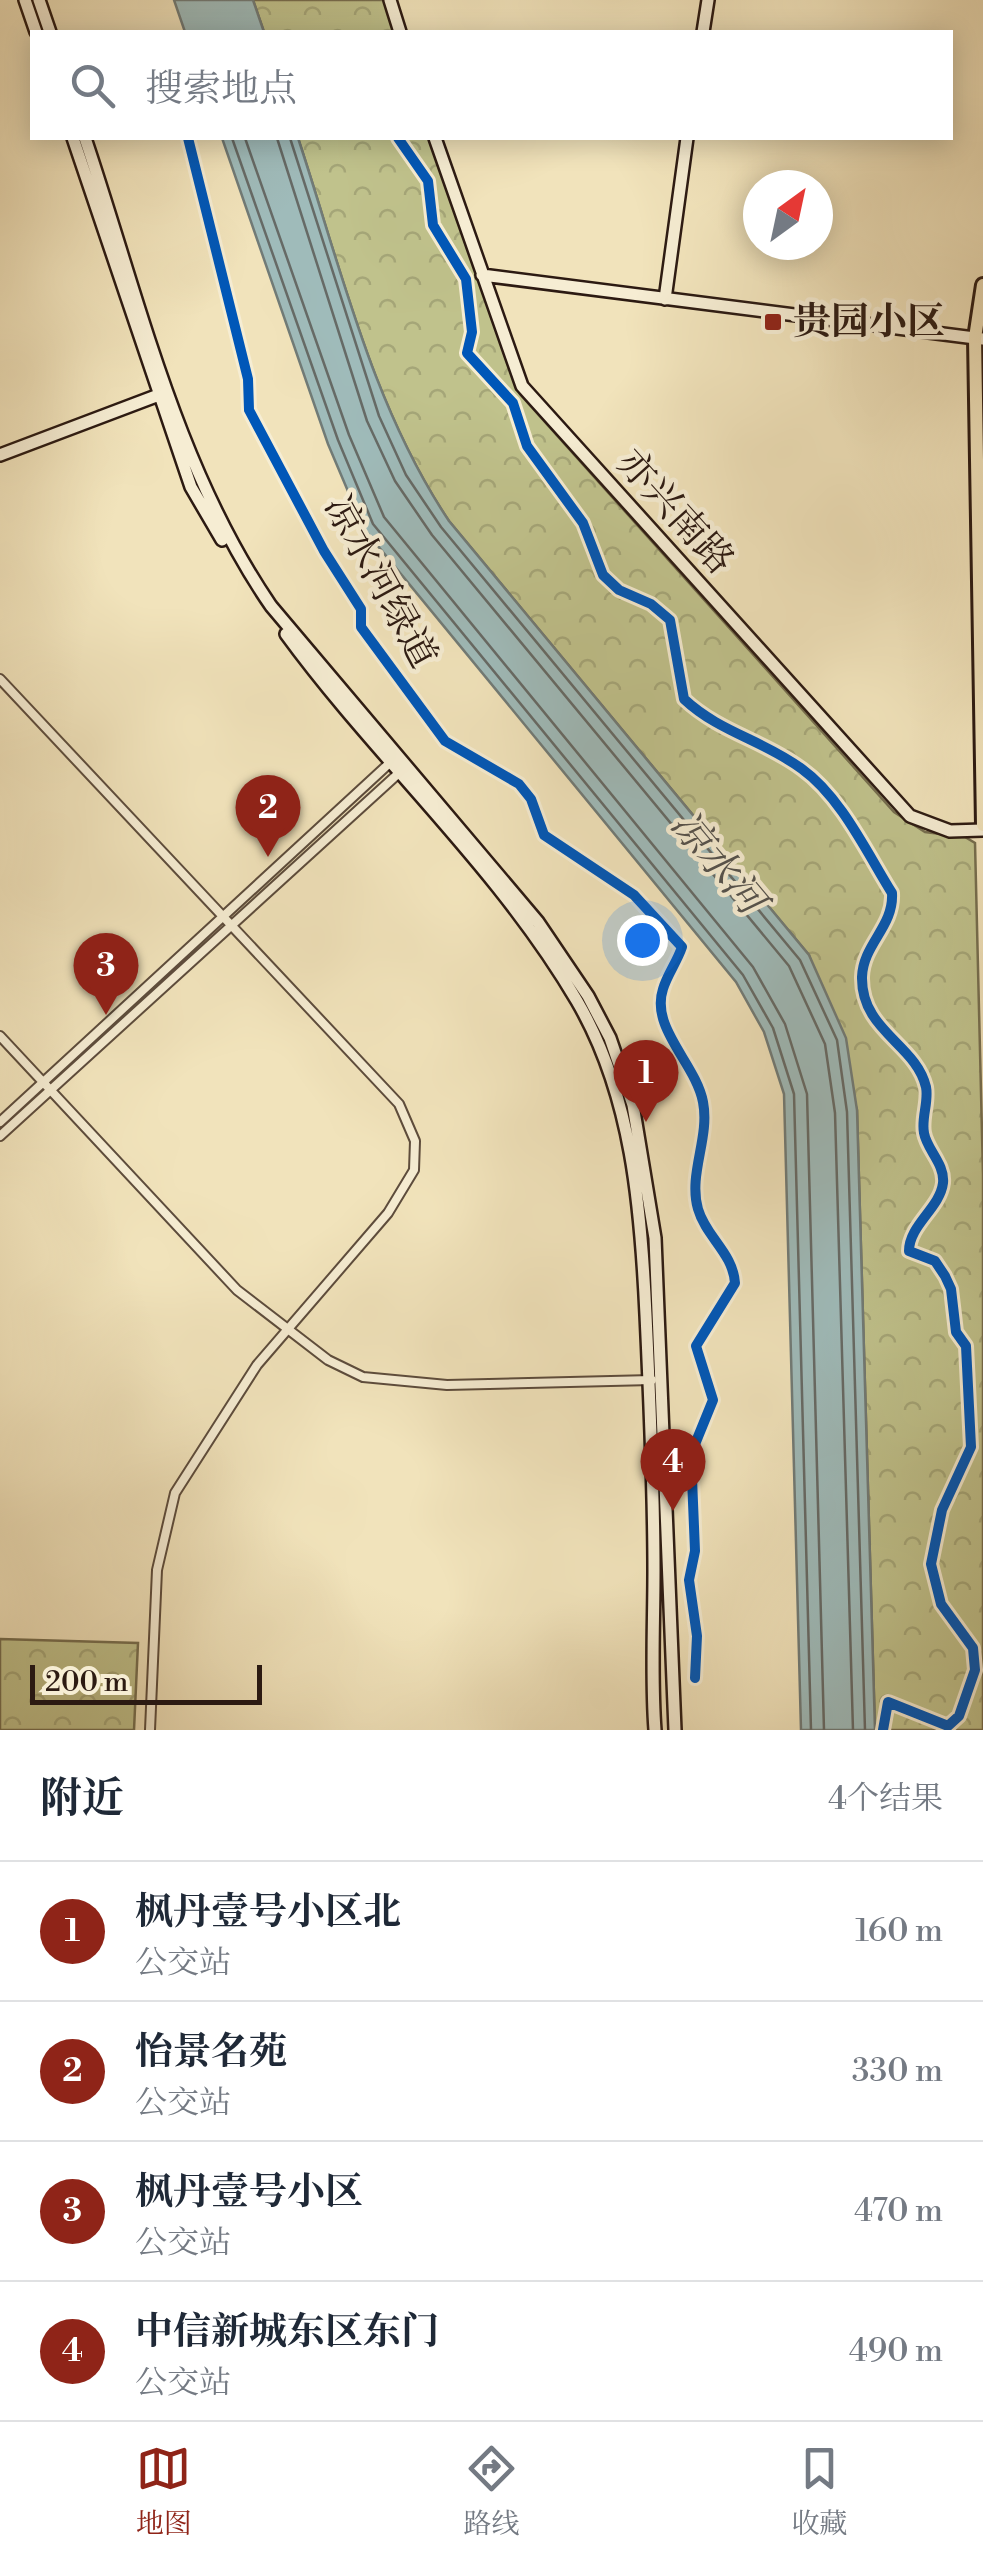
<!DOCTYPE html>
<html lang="zh">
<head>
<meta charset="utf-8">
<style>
  :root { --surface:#fff; --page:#f6f6f7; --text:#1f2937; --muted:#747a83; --line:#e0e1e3; --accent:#8f2418 }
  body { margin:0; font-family:"Libre Bodoni","Noto Serif SC",serif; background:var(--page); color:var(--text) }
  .compass { position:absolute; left:743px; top:170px; width:90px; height:90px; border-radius:50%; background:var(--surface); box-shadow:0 5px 25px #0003; rotate:33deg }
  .scale { position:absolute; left:30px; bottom:25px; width:232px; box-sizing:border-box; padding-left:10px; border:5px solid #2c1a12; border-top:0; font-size:28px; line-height:35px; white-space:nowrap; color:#2c1a12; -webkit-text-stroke:8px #f6edd3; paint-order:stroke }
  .you { position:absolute; left:642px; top:940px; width:35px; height:35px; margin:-25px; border:8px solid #fff; border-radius:50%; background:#1a73e8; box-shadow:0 0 0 15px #1a73e833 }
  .badge { display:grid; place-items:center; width:65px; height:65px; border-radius:50%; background:var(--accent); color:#fff; font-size:32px; font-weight:700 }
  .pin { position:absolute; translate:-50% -82px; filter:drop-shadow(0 2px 5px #0008) }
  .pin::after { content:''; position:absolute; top:52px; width:35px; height:30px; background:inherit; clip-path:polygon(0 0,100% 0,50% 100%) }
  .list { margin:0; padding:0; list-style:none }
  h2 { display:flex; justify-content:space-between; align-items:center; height:130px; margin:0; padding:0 40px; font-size:42px }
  h2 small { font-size:32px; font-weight:400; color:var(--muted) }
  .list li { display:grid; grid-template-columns:65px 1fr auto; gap:30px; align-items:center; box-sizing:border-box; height:140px; padding:0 40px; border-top:2px solid var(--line) }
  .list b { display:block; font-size:38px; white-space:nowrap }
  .list p { margin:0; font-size:32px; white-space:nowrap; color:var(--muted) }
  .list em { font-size:32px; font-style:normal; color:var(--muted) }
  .icon { flex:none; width:55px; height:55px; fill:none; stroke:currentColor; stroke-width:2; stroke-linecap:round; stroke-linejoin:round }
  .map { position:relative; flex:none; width:983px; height:1730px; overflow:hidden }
  .search { position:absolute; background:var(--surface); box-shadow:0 5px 25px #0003; left:30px; right:30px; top:30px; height:110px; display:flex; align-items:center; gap:25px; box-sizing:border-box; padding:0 35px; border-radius:0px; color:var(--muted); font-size:38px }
  .sheet { height:690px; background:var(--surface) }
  nav { display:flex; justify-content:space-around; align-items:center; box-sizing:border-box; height:140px; border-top:2px solid var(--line); background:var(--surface); font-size:28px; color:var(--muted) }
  nav a { display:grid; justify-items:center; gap:5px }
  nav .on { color:var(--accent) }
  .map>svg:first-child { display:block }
  .park { fill:url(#park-crowns); stroke:#766e4f; stroke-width:2.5 }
  .water { fill:#9fbbba; stroke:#717b77; stroke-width:2.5 }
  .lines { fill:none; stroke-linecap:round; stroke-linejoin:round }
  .shore { stroke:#666a66; stroke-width:2.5 }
  .street-casing { stroke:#5d4c3c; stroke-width:12 }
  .secondary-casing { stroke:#2c1a12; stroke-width:16 }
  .primary-casing { stroke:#2c1a12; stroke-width:18 }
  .street { stroke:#f6edd3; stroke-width:8 }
  .secondary { stroke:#f6edd3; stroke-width:11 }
  .primary { stroke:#f1e3bb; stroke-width:12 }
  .cycleway-casing { stroke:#f6edd3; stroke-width:16 }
  .cycleway { stroke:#0057b8; stroke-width:10 }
  .poi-dot { fill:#8f2418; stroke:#f6edd3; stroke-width:4 }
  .labels { text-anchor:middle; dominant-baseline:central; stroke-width:9; stroke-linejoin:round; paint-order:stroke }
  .poi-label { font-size:38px; font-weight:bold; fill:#2c1a12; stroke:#f6edd3; text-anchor:start }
  .street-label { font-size:38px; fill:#2c1a12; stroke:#f6edd3 }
  .water-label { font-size:40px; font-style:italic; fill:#54524d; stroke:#f6edd3 }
</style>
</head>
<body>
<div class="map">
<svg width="983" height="1730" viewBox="0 0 983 1730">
  <defs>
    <pattern id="park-crowns" width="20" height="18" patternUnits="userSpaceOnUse" patternTransform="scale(2.5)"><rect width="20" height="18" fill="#c0c28c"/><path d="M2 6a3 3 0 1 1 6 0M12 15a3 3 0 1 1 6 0" fill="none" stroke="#a5a678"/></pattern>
  </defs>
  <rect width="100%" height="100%" fill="#f1e3bb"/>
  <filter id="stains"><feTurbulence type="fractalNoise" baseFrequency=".002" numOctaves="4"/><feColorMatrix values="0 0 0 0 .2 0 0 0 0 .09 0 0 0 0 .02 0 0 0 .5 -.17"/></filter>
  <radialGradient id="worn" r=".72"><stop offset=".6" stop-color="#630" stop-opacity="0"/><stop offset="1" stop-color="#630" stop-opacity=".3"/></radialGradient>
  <path class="park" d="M253 0H385L396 32H264Z
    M298 138H431L520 394 894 812 925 832 965 837 975 843 983 1175V1730H875L857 1110 809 955 449 521C372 406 341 268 298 138Z
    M0 1639 138 1643 134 1730H0Z"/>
  <path class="water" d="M174 0H253L264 32H185Z
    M222 138H298C341 268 372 406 449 521L809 955 846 1038 857 1110 875 1730H801L784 1094 764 1032 736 982 364 529 328 444Z"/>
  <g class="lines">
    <path class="shore" d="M232 138 338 440 373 524 743 975 773 1028 794 1094 811 1730
      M245 138 349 435 384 517 753 967 785 1024 807 1094 824 1730
      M277 138 367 421 395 481 432 535 789 966 825 1044 835 1113 853 1730
      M290 138 379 416 406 475 441 527 800 960 837 1040 847 1112 865 1730"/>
    <defs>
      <path id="street" d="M0 679 399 1104 415 1141 414 1170 388 1213 257 1365 175 1493 157 1570 150 1730
        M0 1036 237 1290 328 1360 363 1377 447 1385 652 1380
        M0 1122 394 759
        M0 1136 400 772"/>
      <path id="secondary" d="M25 0 36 32
        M39 0 50 32
        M390 0 400 32
        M703 32 708 0
        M73 138 191 487 222 540
        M85 138C138 295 176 468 271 606L538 922 588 996 610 1038 633 1105 655 1238 675 1730
        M435 138 522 386 910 816 950 831 983 830
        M482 275 983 339
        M665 299 687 138
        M0 455 164 393
        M286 634C378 760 498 866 577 1001 632 1095 641 1207 646 1315 650 1400 654 1486 654 1571 654 1624 651 1677 655 1730"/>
      <path id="primary" d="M983 285 975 338 983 825"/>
    </defs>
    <use href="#street" class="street-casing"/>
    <use href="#secondary" class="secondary-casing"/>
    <use href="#primary" class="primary-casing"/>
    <use href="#street" class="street"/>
    <use href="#secondary" class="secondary"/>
    <use href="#primary" class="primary"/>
    <defs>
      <path id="cycleway" d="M188 138 248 379 249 410 324 551 361 609V627L445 741 519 784 531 799 544 835 634 895 682 947C677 962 667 975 663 989 650 1028 696 1064 703 1102 710 1138 688 1174 698 1209 706 1237 733 1253 735 1283L696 1346 713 1400 691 1454 695 1551 689 1580 697 1636 695 1678
        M398 138 428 181 433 225 466 279 472 332 467 353 513 403 527 446 583 523 603 575 619 590 651 604 670 620 684 699C719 732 763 740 802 769 841 797 867 853 892 893 894 927 863 944 862 977 861 1031 916 1044 926 1087 929 1102 921 1118 924 1133 927 1150 945 1164 943 1183 940 1208 909 1225 909 1251L935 1261 945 1276 951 1289 956 1332 966 1346 971 1447 942 1510 931 1564 941 1604 973 1648 975 1670 959 1716 948 1726 888 1702 883 1730"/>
    </defs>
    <use href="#cycleway" class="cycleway-casing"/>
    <use href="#cycleway" class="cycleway"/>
  </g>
  <rect class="poi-dot" x="763" y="312" width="20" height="20" rx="5"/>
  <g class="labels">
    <g class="poi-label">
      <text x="793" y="322">贵园小区</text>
    </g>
    <g class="street-label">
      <text transform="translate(675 512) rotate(48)">亦兴南路</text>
      <text transform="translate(380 582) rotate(61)">凉水河绿道</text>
    </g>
    <g class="water-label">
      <text transform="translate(717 863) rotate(50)">凉水河</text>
    </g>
  </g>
  <rect width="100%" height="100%" filter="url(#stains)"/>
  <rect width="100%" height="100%" fill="url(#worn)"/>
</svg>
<svg class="compass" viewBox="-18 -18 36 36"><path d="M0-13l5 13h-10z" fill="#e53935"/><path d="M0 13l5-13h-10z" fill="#747a83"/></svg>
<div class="scale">200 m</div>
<div class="you"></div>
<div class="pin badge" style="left:646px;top:1122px">1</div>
<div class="pin badge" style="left:268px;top:857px">2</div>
<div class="pin badge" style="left:106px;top:1015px">3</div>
<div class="pin badge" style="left:673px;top:1511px">4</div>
<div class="search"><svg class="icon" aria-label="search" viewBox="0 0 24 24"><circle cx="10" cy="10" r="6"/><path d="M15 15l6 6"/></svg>搜索地点</div>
</div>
<section class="sheet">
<h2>附近<small>4个结果</small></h2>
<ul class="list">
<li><span class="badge">1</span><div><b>枫丹壹号小区北</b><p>公交站</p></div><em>160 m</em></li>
<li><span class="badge">2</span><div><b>怡景名苑</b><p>公交站</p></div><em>330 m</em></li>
<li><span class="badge">3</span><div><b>枫丹壹号小区</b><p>公交站</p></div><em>470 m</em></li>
<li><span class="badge">4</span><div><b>中信新城东区东门</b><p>公交站</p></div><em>490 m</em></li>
</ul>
</section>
<nav>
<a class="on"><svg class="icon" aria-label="map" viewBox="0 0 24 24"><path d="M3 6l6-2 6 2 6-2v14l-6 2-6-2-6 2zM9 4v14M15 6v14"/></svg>地图</a>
<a><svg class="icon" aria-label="directions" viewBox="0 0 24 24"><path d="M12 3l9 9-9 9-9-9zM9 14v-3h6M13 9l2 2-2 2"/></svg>路线</a>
<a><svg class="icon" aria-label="saved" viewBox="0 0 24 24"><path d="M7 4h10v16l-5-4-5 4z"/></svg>收藏</a>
</nav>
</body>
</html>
